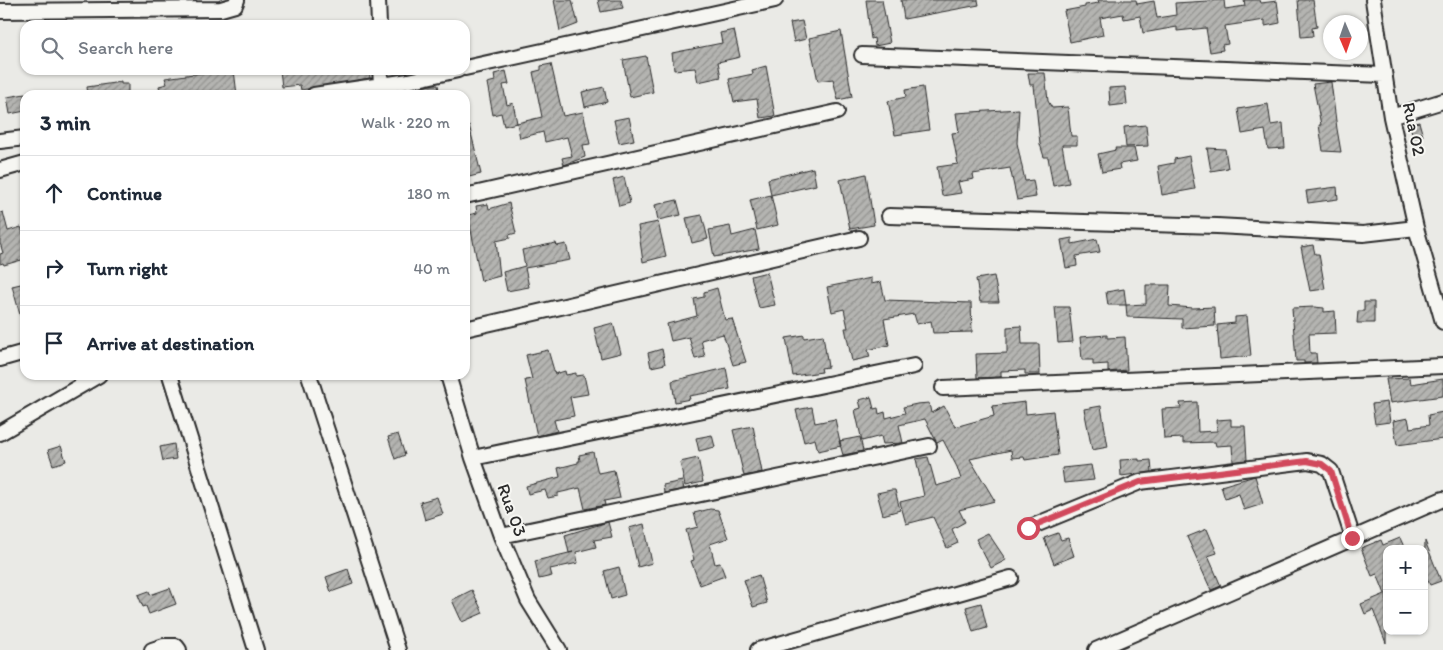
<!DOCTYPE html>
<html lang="en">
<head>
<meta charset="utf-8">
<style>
  :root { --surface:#fff; --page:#f2f2f3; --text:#1f2937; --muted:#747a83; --line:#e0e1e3 }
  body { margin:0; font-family:Itim,sans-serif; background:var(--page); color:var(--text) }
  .controls { position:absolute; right:15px; bottom:15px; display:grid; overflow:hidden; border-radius:10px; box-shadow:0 1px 4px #0004 }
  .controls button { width:45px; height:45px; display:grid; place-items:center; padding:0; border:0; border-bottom:1px solid var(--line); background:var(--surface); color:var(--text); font:25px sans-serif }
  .compass { position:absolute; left:1323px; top:15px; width:45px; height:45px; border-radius:50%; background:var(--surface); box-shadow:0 1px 4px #0004; rotate:178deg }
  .stop { position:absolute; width:15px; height:15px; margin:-11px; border:4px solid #d1495b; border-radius:50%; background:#fff }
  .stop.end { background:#d1495b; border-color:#fff; box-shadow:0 1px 5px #0008 }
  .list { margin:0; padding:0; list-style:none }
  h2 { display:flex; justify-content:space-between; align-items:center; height:65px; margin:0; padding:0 20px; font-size:21px }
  h2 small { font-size:16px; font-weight:400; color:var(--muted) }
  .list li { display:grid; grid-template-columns:32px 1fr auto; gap:15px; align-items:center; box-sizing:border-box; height:75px; padding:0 20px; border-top:1px solid var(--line) }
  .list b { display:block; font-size:19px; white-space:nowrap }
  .list em { font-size:16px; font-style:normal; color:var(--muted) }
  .icon { flex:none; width:28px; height:28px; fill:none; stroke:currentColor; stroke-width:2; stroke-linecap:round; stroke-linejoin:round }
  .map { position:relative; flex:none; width:1443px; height:650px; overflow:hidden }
  .search { position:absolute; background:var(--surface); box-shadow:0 1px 4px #0004; left:20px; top:20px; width:450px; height:55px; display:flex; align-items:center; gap:12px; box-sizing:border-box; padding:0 18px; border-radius:15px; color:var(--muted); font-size:19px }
  .panel { position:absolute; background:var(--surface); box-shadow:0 1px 4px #0004; left:20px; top:90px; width:450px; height:290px; border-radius:15px }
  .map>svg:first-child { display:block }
  .building { fill:url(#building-hatch); stroke:#2b2b2b }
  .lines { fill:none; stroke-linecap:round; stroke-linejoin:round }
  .minor-casing { stroke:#2b2b2b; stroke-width:18 }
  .minor { stroke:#f6f6f2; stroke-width:14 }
  .route { stroke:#d1495b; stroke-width:6 }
  .labels { text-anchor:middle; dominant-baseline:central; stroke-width:4; stroke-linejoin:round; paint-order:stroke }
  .street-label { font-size:18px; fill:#2b2b2b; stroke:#f6f6f2 }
</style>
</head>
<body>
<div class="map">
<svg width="1443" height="650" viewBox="0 0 1443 650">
  <defs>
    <pattern id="building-hatch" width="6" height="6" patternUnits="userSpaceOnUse" patternTransform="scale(1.25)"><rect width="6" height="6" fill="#b4b4b1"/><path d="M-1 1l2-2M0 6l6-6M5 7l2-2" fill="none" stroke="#939390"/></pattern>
  </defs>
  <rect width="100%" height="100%" fill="#eaeae6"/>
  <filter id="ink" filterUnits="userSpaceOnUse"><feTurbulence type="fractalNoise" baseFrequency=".02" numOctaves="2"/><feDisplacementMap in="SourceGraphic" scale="10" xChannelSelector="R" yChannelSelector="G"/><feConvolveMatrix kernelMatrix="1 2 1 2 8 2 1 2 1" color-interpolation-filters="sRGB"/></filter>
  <g filter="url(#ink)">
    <path class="building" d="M554 0H572L578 24 560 31Z
      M598 0H621L623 8 601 12Z
      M866 0H882L890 43 875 46 874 38 871 39Z
      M901 0H978L979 5 904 19Z
      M1098 0H1136L1137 4 1154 1 1157 18 1176 15 1175 3 1224 0 1225 9 1245 6 1244 0H1260L1261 3 1277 1 1280 23 1265 26V20L1225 26 1228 44 1222 45 1223 50 1210 52 1206 28 1177 31V27L1143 33 1140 16 1124 19 1123 14 1100 18 1103 35 1070 42 1064 11 1085 7V5L1099 3Z
      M1298 0H1313L1317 27 1312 28 1313 36 1301 37Z
      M802 21 806 39 794 42 790 23Z
      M734 30 740 57 718 62 721 77 698 82 695 68 674 70 672 53 722 43 720 33Z
      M841 31 852 97 838 100 833 79 818 81 809 38Z
      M646 56 653 92 630 97 623 60Z
      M551 64 563 116 583 112 590 144 583 145 585 157 564 165 562 158 572 156 567 137 545 142 543 132 520 138 517 123 542 117 533 72 541 70V66Z
      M766 66 775 116 760 118 757 99 734 102 729 79 753 74 752 70Z
      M222 70H234L237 95H161L159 86 167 84 165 78Z
      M280 70H369L370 78 301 90 300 85 282 87Z
      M506 71 509 84 503 85 507 105 513 103 517 123 504 126 501 113 493 115 487 83 495 81 494 74Z
      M1028 73H1045L1048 101 1052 108 1068 107 1071 136H1077V145H1062L1069 183 1053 186 1048 157H1044L1040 144 1034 85H1030Z
      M121 82V84H128V95H88L87 87Z
      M1331 82 1337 129 1341 152 1323 151 1319 125H1321L1313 84Z
      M431 85H438L440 95H407L406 90Z
      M604 87 607 102 585 107 582 92Z
      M923 87 929 130 895 135 888 101 906 97 905 90Z
      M1125 87 1127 104 1110 106 1109 88Z
      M25 94V111L10 114 7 97Z
      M1268 104 1271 125 1283 123 1285 148 1268 149 1265 130 1242 134 1238 109Z
      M1019 109 1017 143 1025 181 1033 180 1036 197 1017 200 1010 168 973 174 974 179 958 182 961 193 942 196 937 167 958 164 952 133 959 132 956 113Z
      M629 117 634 140 619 143 614 120Z
      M1419 122 1423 136 1413 138 1410 124Z
      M465 125H469L481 174 465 178Z
      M1146 125 1148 146 1126 147 1124 127Z
      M1115 148H1134L1137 161 1119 164 1120 169 1102 172 1098 154 1116 150Z
      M1207 148 1225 149 1228 168 1211 171Z
      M1189 156 1195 189 1162 195 1158 166 1174 163V159Z
      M813 168 816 185 771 195 778 225 757 230 750 200 771 195 768 179Z
      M866 174 874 225 850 229 840 180Z
      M624 177 630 203 619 206 613 180Z
      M1337 187 1338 199 1308 203 1306 191Z
      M677 200 681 215 658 220 655 205Z
      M509 203 516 233 509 235 510 238 496 241 500 276 481 281 468 215 477 213 476 206 488 204 489 209Z
      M3 212 8 231 21 227 25 240V259L4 265 3 263 0 264V254L3 253 0 243V213Z
      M702 215 708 239 692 243 686 218Z
      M658 222 666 256 643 262 638 226Z
      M730 226 732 236 755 230 759 249 714 257 709 230Z
      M1072 238V244L1097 239 1100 252 1076 256 1077 266 1066 268 1061 240Z
      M556 243 557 246 566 244 570 260 525 268 529 287 507 291 503 272 525 266 522 250Z
      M1313 245 1315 254H1319L1325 289 1310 291 1301 247Z
      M767 272 775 305 759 308 751 276Z
      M994 276 999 302H980L976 279Z
      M871 278V284L881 282 885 300 971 303 972 332 933 333 931 321 917 324 914 314 884 319 889 345 868 350 870 357 852 361 845 328H848L844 309 832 312 827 287Z
      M25 283V322H22L12 286Z
      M1146 285H1170L1169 306 1193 308 1214 307 1215 326 1182 328V319L1127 317 1126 305H1108L1106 292 1124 289 1126 305 1146 304Z
      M717 288 725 320 732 319 746 362 733 365 723 334 701 340 705 357 695 359 689 337 671 341 667 324 697 316 694 299 704 297V292Z
      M1364 302H1374V323H1357L1358 311H1364Z
      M1055 307H1069L1073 342 1058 343Z
      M1314 307 1324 308V312L1335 311 1336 333 1309 334 1310 353H1316L1317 363H1304V361H1296L1292 308Z
      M1247 316 1251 356 1220 359 1217 325 1235 323V317Z
      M613 323 621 353 601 358 594 328Z
      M1021 326 1022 344H1039L1040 374H1025V370L1001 371V377L977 378 976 354 1007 353V327Z
      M804 335V338L823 335 828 367 821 368 822 372 793 376 786 338Z
      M1107 335V338L1125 337 1127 370 1108 372V364L1093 365V360H1082L1080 337Z
      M662 349 665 364 651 367 648 353Z
      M548 350 555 374 565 371 566 375 576 373V376L584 375 588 394 570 397 574 416 554 420 557 431 537 436 525 380 532 379 526 355Z
      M726 368 730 389 689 396 690 399 675 402 672 381Z
      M1410 378 1411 384 1443 379V396L1390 403 1386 379Z
      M871 397 874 409 878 408 879 414 885 412 886 418 905 413 903 407 917 404 929 403 931 413 944 406 955 427 994 416 992 406 1025 402 1026 414 1053 411 1058 455 1025 460 1024 457 1012 458 1011 450 970 459 995 501 959 510 965 522 952 529 958 543 947 548 933 517 906 524 900 502 924 496 916 459 928 457 936 486 961 479 957 467 943 440 937 443 925 419 899 425 903 443 883 444 881 436 862 441 855 410 861 408 859 400Z
      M1197 402 1198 432 1217 431 1216 420 1231 419V426H1245L1247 460 1233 462 1232 445 1216 446 1215 442 1183 443V438L1164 439 1162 409 1181 408 1180 403Z
      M1387 402 1390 422 1375 424 1372 404Z
      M1101 406 1108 447 1092 450 1084 409Z
      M812 407 815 423 835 419 841 446 818 451 815 439 804 442 796 410Z
      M1443 412V439L1397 445 1393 421 1408 418 1410 428 1429 425 1428 415Z
      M753 426 762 472 744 476 733 430Z
      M398 434 405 455 395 459 388 437Z
      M712 435 715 447 699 451 696 438Z
      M860 437 863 451 843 455 839 441Z
      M174 444 176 459 163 461 160 447Z
      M61 446 66 461 53 465 48 450Z
      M593 452 598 473 614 470 620 498 604 501 605 505 585 509 580 488 558 493V496L548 498 545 490 528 494 526 486 560 477 558 468 578 463V461H580L579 455Z
      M698 458 703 482 685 486 680 462Z
      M1139 459V461L1151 460 1152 472 1121 476 1120 460Z
      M1091 465 1094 480 1064 483 1062 468Z
      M1255 476 1263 504 1244 510 1239 494 1225 499 1221 486Z
      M682 481 684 489 664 493 663 485Z
      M891 490H895L900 510 883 515 877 493Z
      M437 497 443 514 425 520 420 502Z
      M710 509 718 510 728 538 710 544 715 564 720 563 725 576 700 585 691 561 694 560 686 530 698 527 694 513Z
      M608 522 612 537 594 540 596 547 576 552 578 563 550 569 552 576 539 579 535 561 573 552 569 553 565 535Z
      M644 524 652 563 638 567 629 528Z
      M1207 529 1217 553 1208 556 1221 586 1211 590 1187 537Z
      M988 533 1006 560 991 568 976 539Z
      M1058 533 1061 540 1068 538 1074 556 1054 564 1044 538Z
      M1400 538 1405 549H1387L1386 643 1373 610 1365 614 1361 604 1385 594 1377 574 1372 576 1361 548 1381 540 1383 545Z
      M1425 541 1441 581 1430 585 1424 572Z
      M619 567 625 595 611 599 604 571Z
      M348 569 353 584 331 592 326 577Z
      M759 575 767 603 753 607 744 580Z
      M170 588 176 604 149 614 146 606 143 607 138 595 149 591 150 595Z
      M472 590 483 613 462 622 452 600Z
      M981 603 987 628 973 632 966 607Z"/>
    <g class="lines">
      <defs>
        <path id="minor" d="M378 0 379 25
          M1373 0 1391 117 1416 228 1443 322
          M0 11 221 9 235 5 237 0
          M862 55 1384 75
          M465 68 775 0
          M380 70 382 95
          M314 95 409 81 458 70
          M1391 117 1443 101
          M0 141 25 138
          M0 170 25 163
          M465 196 837 112
          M889 216 1217 226 1363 234 1416 228
          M465 329 859 238
          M0 359 25 352
          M170 375 256 650
          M309 375 398 650
          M448 375 473 458 501 536 528 600 559 650
          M943 388 1443 366
          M0 433 99 375
          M473 458 914 366
          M1028 528 1140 482 1307 461 1322 464 1331 471 1353 538
          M501 536 929 446
          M152 650 164 646H176L179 650
          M758 650 1011 578
          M1096 650 1443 499"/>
      </defs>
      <use href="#minor" class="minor-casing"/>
      <use href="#minor" class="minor"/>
    </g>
  </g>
  <g class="lines" filter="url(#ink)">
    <path class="route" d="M1028 528 1140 482 1307 461 1322 464 1331 471 1352 538"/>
  </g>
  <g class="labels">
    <g class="street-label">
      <text transform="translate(1414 129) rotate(78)">Rua 02</text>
      <text transform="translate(512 510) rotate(70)">Rua 03</text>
    </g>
  </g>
</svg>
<div class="controls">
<button>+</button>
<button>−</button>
</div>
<svg class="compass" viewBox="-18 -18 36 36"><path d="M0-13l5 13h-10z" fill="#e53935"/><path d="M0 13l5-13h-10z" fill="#747a83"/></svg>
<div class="stop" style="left:1028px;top:528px"></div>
<div class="stop end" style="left:1352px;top:538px"></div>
<div class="search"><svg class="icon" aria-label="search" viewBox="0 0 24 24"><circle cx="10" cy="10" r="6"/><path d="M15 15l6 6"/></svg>Search here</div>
<section class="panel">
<h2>3 min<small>Walk · 220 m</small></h2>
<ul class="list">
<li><svg class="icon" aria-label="ahead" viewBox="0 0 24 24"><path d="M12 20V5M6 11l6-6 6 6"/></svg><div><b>Continue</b></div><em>180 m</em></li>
<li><svg class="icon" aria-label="right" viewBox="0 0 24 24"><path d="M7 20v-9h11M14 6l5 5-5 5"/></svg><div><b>Turn right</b></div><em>40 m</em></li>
<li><svg class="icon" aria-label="arrive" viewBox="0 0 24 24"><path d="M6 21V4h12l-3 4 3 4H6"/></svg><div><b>Arrive at destination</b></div></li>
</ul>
</section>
</div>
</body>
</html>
